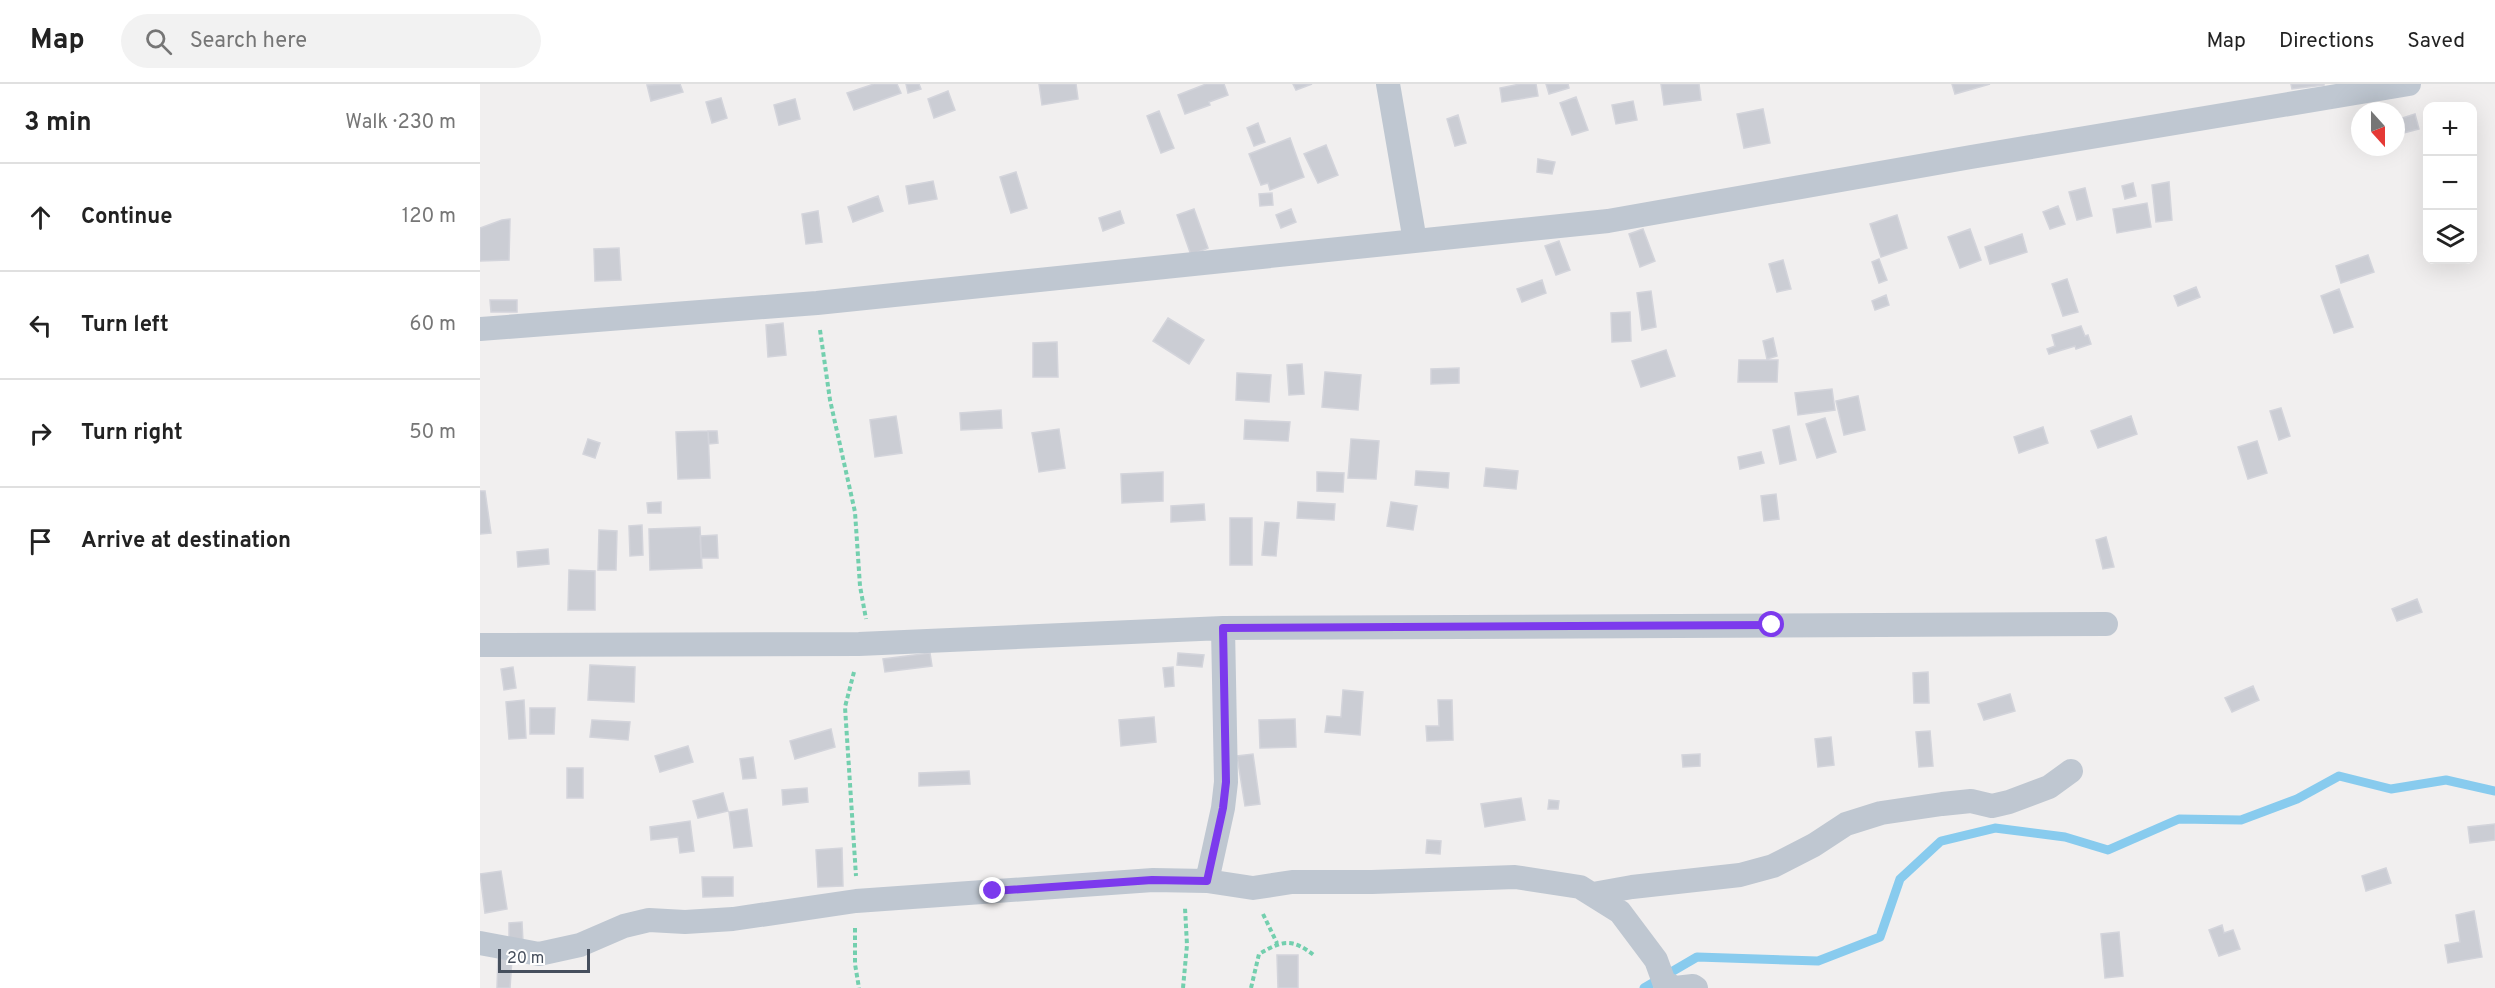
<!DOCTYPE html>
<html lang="en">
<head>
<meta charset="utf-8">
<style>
  :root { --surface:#fff; --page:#f2f2f2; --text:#222; --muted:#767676; --line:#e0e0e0 }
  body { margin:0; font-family:Overpass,sans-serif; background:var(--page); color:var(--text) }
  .controls { position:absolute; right:18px; top:18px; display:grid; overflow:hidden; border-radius:12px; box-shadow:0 6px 24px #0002 }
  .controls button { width:54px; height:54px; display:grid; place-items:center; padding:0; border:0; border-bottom:2px solid var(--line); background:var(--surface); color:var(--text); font:30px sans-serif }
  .compass { position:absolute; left:1871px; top:18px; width:54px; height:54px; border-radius:50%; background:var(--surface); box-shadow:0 6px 24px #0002; rotate:159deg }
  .scale { position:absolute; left:18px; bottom:15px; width:92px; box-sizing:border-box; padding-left:6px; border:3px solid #464f5d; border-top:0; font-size:16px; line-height:21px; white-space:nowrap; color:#464f5d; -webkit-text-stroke:4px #fff; paint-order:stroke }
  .stop { position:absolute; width:18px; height:18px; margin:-14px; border:4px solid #7c3aed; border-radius:50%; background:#fff }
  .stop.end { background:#7c3aed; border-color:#fff; box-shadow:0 2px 6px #0008 }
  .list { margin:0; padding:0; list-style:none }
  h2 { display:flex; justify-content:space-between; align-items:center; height:78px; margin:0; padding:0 24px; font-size:26px }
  h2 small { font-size:20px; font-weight:400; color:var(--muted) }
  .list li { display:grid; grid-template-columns:39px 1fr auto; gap:18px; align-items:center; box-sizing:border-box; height:108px; padding:0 24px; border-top:2px solid var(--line) }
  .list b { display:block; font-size:22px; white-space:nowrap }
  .list em { font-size:20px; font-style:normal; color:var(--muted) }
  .icon { flex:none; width:33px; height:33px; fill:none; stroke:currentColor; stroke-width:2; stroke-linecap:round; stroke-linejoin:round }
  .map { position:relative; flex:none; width:2015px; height:904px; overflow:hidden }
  header { display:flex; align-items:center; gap:36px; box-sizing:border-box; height:84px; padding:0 30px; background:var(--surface); border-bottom:2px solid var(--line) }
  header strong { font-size:28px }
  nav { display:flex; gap:33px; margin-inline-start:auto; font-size:21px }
  .search { width:420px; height:54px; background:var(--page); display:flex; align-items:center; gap:15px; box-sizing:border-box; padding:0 21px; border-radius:33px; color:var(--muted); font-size:22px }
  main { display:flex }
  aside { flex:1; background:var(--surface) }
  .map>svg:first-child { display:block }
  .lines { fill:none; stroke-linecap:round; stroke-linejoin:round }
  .stream { stroke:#88cbee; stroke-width:9 }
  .building { fill:#cbcdd4; stroke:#d3d4db; stroke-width:1.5 }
  .path { stroke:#73cfae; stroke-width:4; stroke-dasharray:4.5 3; stroke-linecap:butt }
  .minor { stroke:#bfc7d1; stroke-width:24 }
  .route { stroke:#7c3aed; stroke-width:8 }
</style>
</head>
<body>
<header>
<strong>Map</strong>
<div class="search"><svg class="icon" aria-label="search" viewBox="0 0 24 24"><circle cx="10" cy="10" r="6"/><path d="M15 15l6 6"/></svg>Search here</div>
<nav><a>Map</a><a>Directions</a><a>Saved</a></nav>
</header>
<main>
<aside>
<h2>3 min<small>Walk · 230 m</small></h2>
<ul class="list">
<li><svg class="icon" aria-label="ahead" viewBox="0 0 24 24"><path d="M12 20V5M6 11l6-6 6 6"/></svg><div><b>Continue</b></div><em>120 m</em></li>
<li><svg class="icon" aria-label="left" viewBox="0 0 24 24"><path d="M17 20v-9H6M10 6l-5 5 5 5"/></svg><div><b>Turn left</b></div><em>60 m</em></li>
<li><svg class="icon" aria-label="right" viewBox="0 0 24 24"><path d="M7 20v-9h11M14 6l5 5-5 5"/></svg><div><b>Turn right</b></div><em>50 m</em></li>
<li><svg class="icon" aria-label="arrive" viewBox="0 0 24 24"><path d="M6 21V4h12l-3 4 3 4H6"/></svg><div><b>Arrive at destination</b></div></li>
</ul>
</aside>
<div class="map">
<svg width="2015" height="904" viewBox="0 0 2015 904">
  <rect width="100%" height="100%" fill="#f1efef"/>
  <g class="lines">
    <path class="stream" d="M1164 904 1217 873 1338 877 1400 853 1420 795 1461 757 1515 744 1585 753 1628 766 1699 735 1761 736 1817 715 1859 692 1911 705 1966 696 2015 707"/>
  </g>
  <path class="building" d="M200 0 203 8 171 17 167 1Z
    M394 0H417L421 9 374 26 367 9Z
    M426 0H439L441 5 428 9Z
    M559 0H596L598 15 562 21Z
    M726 0H744L748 11 729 18 730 21 705 30 698 11Z
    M813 0H832L816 6Z
    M1040 0H1056L1058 12 1022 18 1020 4Z
    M1066 0H1088L1089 4 1069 10Z
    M1181 0H1219L1221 16 1184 21Z
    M1472 0H1510L1475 10Z
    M1811 0H1844V1L1812 5Z
    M468 7 475 26 454 34 448 15Z
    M1096 13 1108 46 1092 51 1080 19Z
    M241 14 247 34 232 39 226 18Z
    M315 15 320 35 299 41 294 21Z
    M1153 17 1157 36 1136 40 1132 21Z
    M1283 25 1290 59 1264 64 1257 30Z
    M679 27 694 64 681 69 667 32Z
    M1935 30 1939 45 1916 51V36Z
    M978 31 986 59 975 62 967 35Z
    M778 39 785 58 774 62 767 44Z
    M810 54 824 93 790 106 788 99 781 101 769 70Z
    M846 61 858 91 838 99 824 70Z
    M1058 75 1075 78 1072 90 1057 88Z
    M536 88 547 124 531 129 520 93Z
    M453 97 457 115 429 120 426 102Z
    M1689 98 1692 136 1676 138 1672 101Z
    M1653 99 1656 112 1645 115 1642 102Z
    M1605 104 1612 132 1597 136 1589 108Z
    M792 109 793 121 780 122 779 110Z
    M398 112 403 127 373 138 368 123Z
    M1667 119 1671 143 1637 149 1633 125Z
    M1578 122 1585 140 1570 145 1563 128Z
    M714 125 728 164 711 171 697 131Z
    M811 125 816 138 801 144 796 131Z
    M338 127 342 158 326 160 322 130Z
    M640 127 644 139 623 147 619 134Z
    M1417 131 1427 164 1401 173 1390 140Z
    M30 135 29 176 0 177V144L22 136Z
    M1163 145 1175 177 1160 183 1149 150Z
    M1490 145 1501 176 1480 184 1468 153Z
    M1542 150 1547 168 1510 180 1505 163Z
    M1079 157 1090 186 1076 191 1065 162Z
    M139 164 141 196 115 197 114 165Z
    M1888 171 1894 188 1861 199 1856 182Z
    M1399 175 1407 196 1399 199 1392 178Z
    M1303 176 1311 205 1297 208 1289 180Z
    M1587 195 1598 228 1583 232 1572 200Z
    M1062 196 1066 209 1042 218 1037 205Z
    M1716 203 1720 213 1698 222 1694 212Z
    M1859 205 1873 243 1854 249 1841 212Z
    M1171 207 1176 243 1162 246 1157 209Z
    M1406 211 1409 221 1395 226 1392 217Z
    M10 216H37V228H11Z
    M1150 228 1151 257 1132 258 1131 229Z
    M688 234 724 256 709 280 673 257Z
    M303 239 306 271 288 273 286 241Z
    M1601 242 1605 252 1608 251 1611 260 1596 265 1595 262 1569 270 1567 265 1575 262 1572 251Z
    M1293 254 1297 272 1287 275 1283 257Z
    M577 258 578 293H553V259Z
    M1186 266 1195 292 1161 303 1152 277Z
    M1259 276H1298L1297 298H1258Z
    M822 280 824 310 809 311 807 281Z
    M979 284V299L951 300V285Z
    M845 288 881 291 878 326 842 323Z
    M757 289 791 291 789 318 756 316Z
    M1352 305 1355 326 1318 331 1315 309Z
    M1378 312 1385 346 1364 351 1356 317Z
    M1801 324 1810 352 1799 356 1790 327Z
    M521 326 522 344 481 346 480 329Z
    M416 332 422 369 395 373 390 336Z
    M1651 332 1657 350 1618 364 1611 347Z
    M1345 334 1356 368 1337 374 1326 340Z
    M765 336 810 338 808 357 764 355Z
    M1309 342 1316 376 1300 380 1293 346Z
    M1563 343 1568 359 1539 369 1534 353Z
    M579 345 585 384 559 388 552 349Z
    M228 347 230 394 198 395 196 348Z
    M228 347H237L238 359 229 360Z
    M108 355 120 359 115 374 103 370Z
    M871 355 899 357 896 395 868 394Z
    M1777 357 1787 389 1768 395 1758 363Z
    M1281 368 1284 379 1260 385 1258 373Z
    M1006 384 1038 387 1036 405 1004 402Z
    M936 387 969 389 968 404 935 401Z
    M683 388V417L642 419 641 390Z
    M837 388 864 389 863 408 837 407Z
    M0 407H5L11 449 0 450Z
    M1296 410 1299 435 1284 437 1281 412Z
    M181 418V429H168L167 419Z
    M818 418 855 420 854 436 817 434Z
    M911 418 937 422 933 446 907 442Z
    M724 420 725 436 691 438V422Z
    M750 434H772V481H750Z
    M785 438 799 439 796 472 782 471Z
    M162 441 163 471 150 472 149 442Z
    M220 443 222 484 170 486 169 445Z
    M119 446 137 447 136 486H118Z
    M237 451 238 474H221L220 452Z
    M1626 453 1634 483 1623 485 1616 456Z
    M68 465 69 480 38 483 37 468Z
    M89 486 115 487V526H88Z
    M1937 515 1942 528 1917 537 1912 525Z
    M450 569 452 582 405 588 403 575Z
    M698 569 724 571 722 583 697 581Z
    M110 581 155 583 154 618 108 616Z
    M33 583 36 604 24 606 21 585Z
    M693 583 694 602 685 603 683 584Z
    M1448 588 1449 619H1434L1433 589Z
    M1773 602 1779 616 1752 628 1745 614Z
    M863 606 883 608 880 651 845 648 847 632 861 633Z
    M1530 610 1535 627 1504 636 1498 620Z
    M44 616 46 654 29 655 26 618Z
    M958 616H972L973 656 947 657 946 642H959Z
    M50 624H75L74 650H50Z
    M674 633 676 658 641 662 639 636Z
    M815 635 816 663 780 664 779 636Z
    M112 636 150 638 148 656 110 653Z
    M351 645 355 663 315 675 310 657Z
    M1450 647 1453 682 1439 683 1436 648Z
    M1351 653 1354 681 1338 683 1335 655Z
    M208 662 213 678 180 688 175 672Z
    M773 670 780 720 765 722 757 672Z
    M1220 670V682L1203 683 1202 671Z
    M273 673 276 694 263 695 260 675Z
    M87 684H103V714H87Z
    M489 687 490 700 439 702V689Z
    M327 704 328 718 303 721 302 706Z
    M243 709 248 727 218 734 213 717Z
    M1041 714 1045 736 1005 743 1001 720Z
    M1069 716 1079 717 1078 725H1068Z
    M267 725 272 762 254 764 249 728Z
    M210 737 214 767 200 769 198 753 171 756 170 743Z
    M2015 740V756L1990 759 1988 743Z
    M947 756 961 757 960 770 946 769Z
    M362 764 363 802 338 803 336 766Z
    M1906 784 1911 799 1886 807 1882 792Z
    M21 787 27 825 5 829 0 790Z
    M222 793H253V812L223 813Z
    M1994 827 2002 873 1968 879 1965 861 1980 858 1976 831Z
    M42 838 43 858H29V839Z
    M1742 841 1744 849 1753 846 1760 865 1739 872 1729 846Z
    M1639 848 1643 892 1625 894 1621 850Z
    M797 871H818V904H798Z
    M18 873 32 874 30 904H17Z"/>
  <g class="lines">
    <path class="path" d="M340 246 350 316 375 428 380 502 386 535
      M374 588 365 623 376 792
      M783 830 797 859
      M375 844V880L379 904
      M703 904 707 861 705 824
      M771 904 779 870C803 856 812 854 835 872"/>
    <path class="minor" d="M908 0 935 157
      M0 245 337 219 1128 137 1491 73 1929 0
      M0 561 379 560 743 544 1626 540
      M727 797 743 724 746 698 743 544
      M1113 810 1152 803 1260 791 1293 782 1334 761 1366 740 1401 729 1462 720 1491 717 1512 722 1529 718 1569 703 1591 687
      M0 859 59 870 100 861 144 842 169 836 205 838 253 835 376 817 673 796 727 797 773 804 812 798H892L1035 793 1100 803 1140 828 1176 876 1184 898 1195 904 1213 902 1216 904"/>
  </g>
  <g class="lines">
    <path class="route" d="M513 807 672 796 727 797 743 724 746 698 743 544 1292 541"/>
  </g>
</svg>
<div class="controls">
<button>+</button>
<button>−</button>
<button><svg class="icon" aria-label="layers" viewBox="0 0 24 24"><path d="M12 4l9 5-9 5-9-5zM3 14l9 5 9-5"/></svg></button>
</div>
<svg class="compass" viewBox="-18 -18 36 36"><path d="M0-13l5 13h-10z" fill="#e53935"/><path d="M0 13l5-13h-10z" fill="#767676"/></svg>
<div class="scale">20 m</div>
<div class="stop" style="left:1292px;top:541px"></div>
<div class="stop end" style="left:513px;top:807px"></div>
</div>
</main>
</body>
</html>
